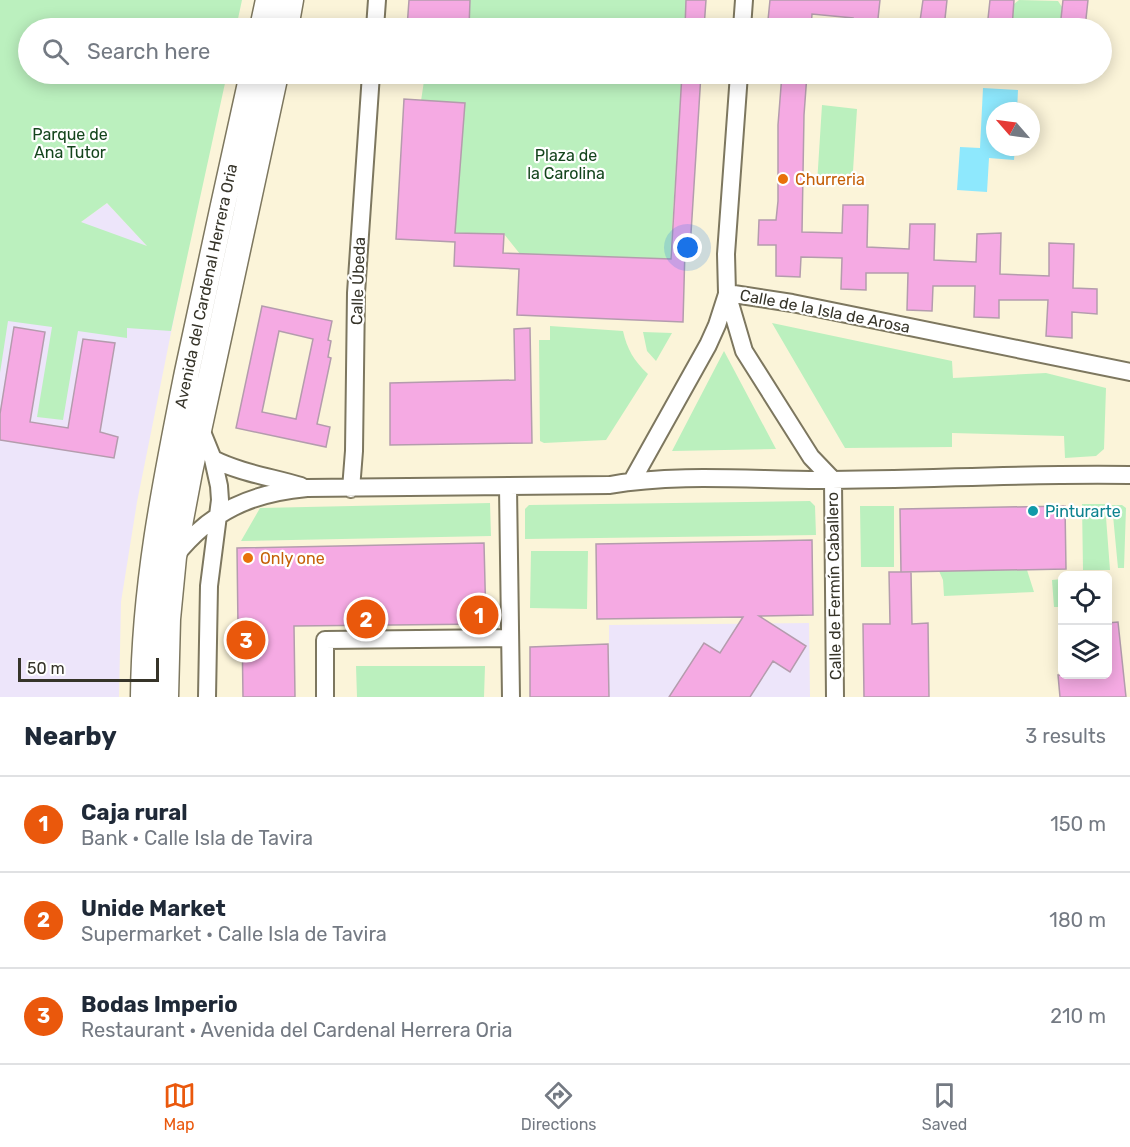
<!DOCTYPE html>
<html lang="en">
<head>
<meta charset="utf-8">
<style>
  :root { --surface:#fff; --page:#f6f6f7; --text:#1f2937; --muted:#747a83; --line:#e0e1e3; --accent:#ea580c }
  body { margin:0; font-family:Rubik,sans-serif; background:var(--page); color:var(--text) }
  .controls { position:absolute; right:18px; bottom:18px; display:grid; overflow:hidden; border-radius:9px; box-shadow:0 3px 15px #0003 }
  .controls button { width:54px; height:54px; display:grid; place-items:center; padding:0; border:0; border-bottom:2px solid var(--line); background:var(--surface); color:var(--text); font:30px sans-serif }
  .compass { position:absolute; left:986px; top:102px; width:54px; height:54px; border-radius:50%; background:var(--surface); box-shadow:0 3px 15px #0003; rotate:298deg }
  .scale { position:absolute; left:18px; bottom:15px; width:141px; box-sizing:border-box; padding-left:6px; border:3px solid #363429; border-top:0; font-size:16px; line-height:21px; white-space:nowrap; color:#363429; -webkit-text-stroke:4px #fff; paint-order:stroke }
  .you { position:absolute; left:688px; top:248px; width:21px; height:21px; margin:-15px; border:4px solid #fff; border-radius:50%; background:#1a73e8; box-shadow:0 0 0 9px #1a73e833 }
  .badge { display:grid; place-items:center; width:39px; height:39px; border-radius:50%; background:var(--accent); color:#fff; font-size:20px; font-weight:700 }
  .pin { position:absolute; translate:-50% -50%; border:3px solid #fff; box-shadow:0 2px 6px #0006 }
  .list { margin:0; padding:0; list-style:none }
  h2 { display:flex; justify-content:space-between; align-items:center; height:78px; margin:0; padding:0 24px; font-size:26px }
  h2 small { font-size:20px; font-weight:400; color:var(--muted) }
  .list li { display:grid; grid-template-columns:39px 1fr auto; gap:18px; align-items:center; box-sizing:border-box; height:96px; padding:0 24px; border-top:2px solid var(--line) }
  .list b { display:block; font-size:22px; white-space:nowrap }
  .list p { margin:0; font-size:20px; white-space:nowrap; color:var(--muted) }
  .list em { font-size:20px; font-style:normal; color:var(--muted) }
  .icon { flex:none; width:33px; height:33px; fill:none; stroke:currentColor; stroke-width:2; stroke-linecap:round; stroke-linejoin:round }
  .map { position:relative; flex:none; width:1130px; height:697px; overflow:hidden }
  .search { position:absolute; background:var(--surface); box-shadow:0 3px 15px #0003; left:18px; right:18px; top:18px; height:66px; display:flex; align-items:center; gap:15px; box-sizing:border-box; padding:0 21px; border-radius:33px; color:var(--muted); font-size:22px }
  .sheet { height:366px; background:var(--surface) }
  nav { display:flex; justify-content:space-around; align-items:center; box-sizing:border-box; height:84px; border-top:2px solid var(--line); background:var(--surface); font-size:16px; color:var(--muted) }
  nav a { display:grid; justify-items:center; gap:3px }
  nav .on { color:var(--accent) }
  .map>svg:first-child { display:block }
  .education { fill:#ede5fa }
  .green { fill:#bbf0be; fill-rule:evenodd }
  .water { fill:#8ee8fd }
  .building { fill:#f5aae3; stroke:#b49cad; stroke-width:1.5; fill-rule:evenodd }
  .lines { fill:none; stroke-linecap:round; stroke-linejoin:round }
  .minor-casing { stroke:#7d775f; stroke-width:20 }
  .secondary-casing { stroke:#7d775f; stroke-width:27 }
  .minor { stroke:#fff; stroke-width:16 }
  .secondary { stroke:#fff; stroke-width:24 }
  .food-dot { fill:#e8710a; stroke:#fff; stroke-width:2 }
  .culture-dot { fill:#0f9aa8; stroke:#fff; stroke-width:2 }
  .labels { text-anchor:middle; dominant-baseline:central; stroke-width:4.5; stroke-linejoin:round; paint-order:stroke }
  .park-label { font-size:16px; fill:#14451c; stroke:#fff }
  .food-label { font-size:16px; fill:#c56008; stroke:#fff; text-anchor:start }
  .street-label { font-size:16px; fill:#363429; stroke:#fff }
  .culture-label { font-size:16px; fill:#0d838f; stroke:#fff; text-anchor:start }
</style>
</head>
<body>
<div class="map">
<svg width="1130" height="697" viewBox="0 0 1130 697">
  <rect width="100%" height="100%" fill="#fbf4d9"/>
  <path class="education" d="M107 203 148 247 180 288 137 502 121 602 119 697H0V210L81 222Z
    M809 623 810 697H609V625Z"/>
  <path class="green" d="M0 0H242L236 28H28V74H227L171 331 127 328V338L78 331 63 420 37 417 52 327 8 321 0 373ZM107 203 147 246 81 222Z
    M470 0H686L685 28H469Z
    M1019 0 1058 1 1062 7 1060 28H1012L1014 4Z
    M425 74H682L670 259 520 254 504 234 455 233 457 199 421 101Z
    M822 105 857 109 852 186 817 184Z
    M772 323 952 361 953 378 1046 373 1106 388 1104 449 1096 456 1065 458 1064 436 952 433V447L845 448Z
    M550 326 623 331C627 349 634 361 648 374L606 440 544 443 540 441 539 340H550Z
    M643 332 672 333 656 361 647 351Z
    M724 351 776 449 672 451Z
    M810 501 815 506 816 535 525 539V509L529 505Z
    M490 503 491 536 241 541 260 508Z
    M1082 504H1105L1110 570H1083Z
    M1112 505H1122L1126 508 1124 568H1118Z
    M860 506H894V567H861Z
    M531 551H588L587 609 530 608Z
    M1027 570 1034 592 944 596 943 580 939 571Z
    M1062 579V607H1054L1052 580Z
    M356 666H485L484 697H357Z"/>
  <path class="water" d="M983 88 1018 90 1017 111H995V147H1015L1014 160 989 158 987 192 957 190 960 147 980 148Z"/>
  <path class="building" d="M409 0H470L469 28H407Z
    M686 0H706L704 28H685Z
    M770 0H880L877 28H852L853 18 812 14 811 28H786V22L768 20Z
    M923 0H947L944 28H919Z
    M990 0H1014L1012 28H987Z
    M1063 0H1088L1085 28H1060Z
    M682 74H701L690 249H685L683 322 517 315 519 269 454 266 455 242 396 239 404 99 465 103 455 233 504 234 503 253 671 259Z
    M782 74H807L804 115 802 232 842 233 843 205H868L867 247 909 249 910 224H935L934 260 976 262 977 234 1001 233 1000 274 1024 275 1049 276V243L1074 244 1073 288 1097 289V314L1072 312V338L1046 336 1048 300H999V318L974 317 975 286H933L932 311 907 310 908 273H866V290L841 289 842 258 801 257 800 277 776 276V245H758L759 220H776L778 201V125Z
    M262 306 332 321 328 340 331 341 328 357 331 358 317 424 330 427 326 447 236 428ZM279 331 313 339 296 419 262 412Z
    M14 327 45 332 30 422 68 428 83 339 115 343 100 432 118 437 114 458 0 440V414Z
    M530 328 532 443 390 445V383L515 380 514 329Z
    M1065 506 1066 569 901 572 900 509Z
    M812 540 813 615 759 616 806 646 790 672 773 661 750 697H669L704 643 720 653 743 617 597 619 596 544Z
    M484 543 486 624 294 626 295 697H243L242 627H238L237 548Z
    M889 572H911L912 624 928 623 929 697H864L863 624H890Z
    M1118 622 1126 697H1060L1058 675H1107V623Z
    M608 644 609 697H530V647Z"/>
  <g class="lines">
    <defs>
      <path id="minor" d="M375 28 377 0
        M742 28 744 0
        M739 74 726 254 727 293 744 351 811 457 833 480 835 697
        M727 293 792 303 1130 372
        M200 427 213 459 219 486 220 500 209 586 207 697
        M213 459C241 473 271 477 301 486
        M632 481 708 345 717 325 727 294
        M508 487 511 697
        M351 489 354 451 356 293 371 74
        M175 556C211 511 251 493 307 488L610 485C676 473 752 480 820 480 923 480 1027 473 1130 475
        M325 697V640L510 638"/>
      <path id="secondary" d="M262 28 268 0
        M286 28 291 0
        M143 697C144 584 165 482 187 372 208 273 230 173 252 74
        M166 697 168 619 174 557 190 472 276 74"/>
    </defs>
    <use href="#minor" class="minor-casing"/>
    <use href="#secondary" class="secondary-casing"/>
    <use href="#minor" class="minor"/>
    <use href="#secondary" class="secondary"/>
  </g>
  <g class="food-dot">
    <circle cx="783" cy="179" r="6"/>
    <circle cx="248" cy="558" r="6"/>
  </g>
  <circle class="culture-dot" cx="1033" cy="511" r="6"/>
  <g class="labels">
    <g class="park-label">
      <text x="70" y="134">Parque de<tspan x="70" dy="18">Ana Tutor</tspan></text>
      <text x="566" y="155">Plaza de<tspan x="566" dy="18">la Carolina</tspan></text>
    </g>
    <g class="food-label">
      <text x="795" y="179">Churreria</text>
      <text x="260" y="558">Only one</text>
    </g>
    <g class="street-label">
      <text transform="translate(358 281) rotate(-88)">Calle Úbeda</text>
      <text transform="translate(206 286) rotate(-78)">Avenida del Cardenal Herrera Oria</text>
      <text transform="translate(825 311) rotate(11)">Calle de la Isla de Arosa</text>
      <text transform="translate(834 586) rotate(-91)">Calle de Fermín Caballero</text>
    </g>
    <g class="culture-label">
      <text x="1045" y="511">Pinturarte</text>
    </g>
  </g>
</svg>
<div class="controls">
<button><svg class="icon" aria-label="locate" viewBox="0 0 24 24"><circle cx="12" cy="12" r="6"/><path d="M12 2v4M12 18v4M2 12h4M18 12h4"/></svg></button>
<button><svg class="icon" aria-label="layers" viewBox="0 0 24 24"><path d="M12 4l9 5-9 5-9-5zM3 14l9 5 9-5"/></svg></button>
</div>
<svg class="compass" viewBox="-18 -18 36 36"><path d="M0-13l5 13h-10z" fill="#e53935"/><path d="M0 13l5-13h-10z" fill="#747a83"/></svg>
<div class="scale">50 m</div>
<div class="you"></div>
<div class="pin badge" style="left:479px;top:615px">1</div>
<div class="pin badge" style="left:366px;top:619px">2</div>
<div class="pin badge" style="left:246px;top:640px">3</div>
<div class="search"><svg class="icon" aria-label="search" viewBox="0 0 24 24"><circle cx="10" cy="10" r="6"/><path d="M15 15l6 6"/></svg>Search here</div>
</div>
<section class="sheet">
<h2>Nearby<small>3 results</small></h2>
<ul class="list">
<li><span class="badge">1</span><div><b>Caja rural</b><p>Bank · Calle Isla de Tavira</p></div><em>150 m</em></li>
<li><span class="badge">2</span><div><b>Unide Market</b><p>Supermarket · Calle Isla de Tavira</p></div><em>180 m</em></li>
<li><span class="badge">3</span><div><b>Bodas Imperio</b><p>Restaurant · Avenida del Cardenal Herrera Oria</p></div><em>210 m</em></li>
</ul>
</section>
<nav>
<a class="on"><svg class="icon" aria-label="map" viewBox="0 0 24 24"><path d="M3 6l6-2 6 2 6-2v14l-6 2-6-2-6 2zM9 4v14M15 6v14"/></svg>Map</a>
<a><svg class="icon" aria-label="directions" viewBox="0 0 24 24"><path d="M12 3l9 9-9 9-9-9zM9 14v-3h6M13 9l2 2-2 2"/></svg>Directions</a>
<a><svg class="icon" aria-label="saved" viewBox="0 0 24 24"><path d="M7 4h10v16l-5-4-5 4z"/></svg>Saved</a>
</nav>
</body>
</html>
